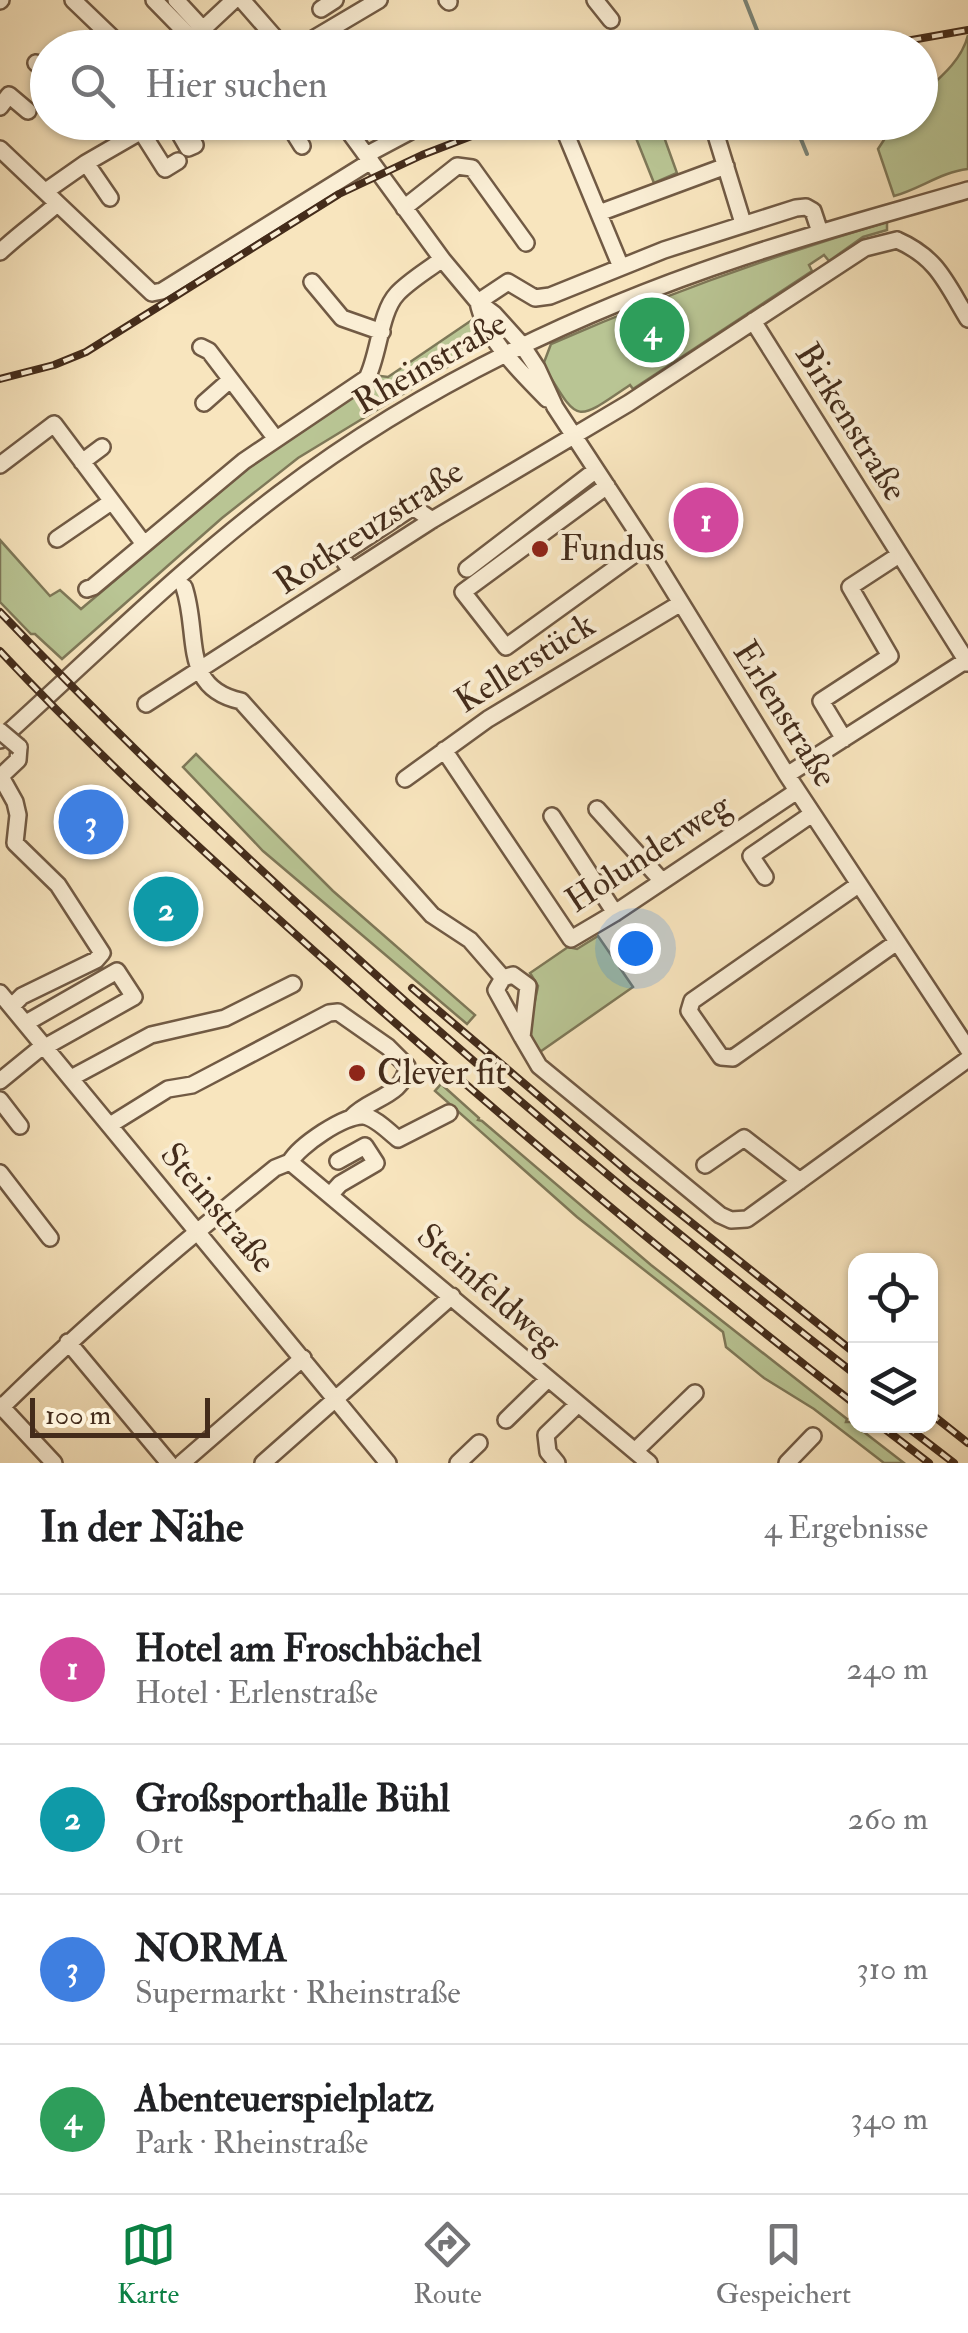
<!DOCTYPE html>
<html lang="de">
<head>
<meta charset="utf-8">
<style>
  :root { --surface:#fff; --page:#f2f2f2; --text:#202124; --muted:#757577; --line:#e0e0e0; --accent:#0b8043 }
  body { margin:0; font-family:"IM FELL Double Pica",serif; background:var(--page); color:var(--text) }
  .controls { position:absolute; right:30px; bottom:30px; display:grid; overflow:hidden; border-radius:20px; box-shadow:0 2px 8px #0004 }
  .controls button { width:90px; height:90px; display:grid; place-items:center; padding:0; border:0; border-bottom:2px solid var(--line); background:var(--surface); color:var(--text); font:50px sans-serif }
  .scale { position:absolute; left:30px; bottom:25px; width:180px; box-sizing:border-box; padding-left:10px; border:5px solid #442c1b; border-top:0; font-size:28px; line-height:35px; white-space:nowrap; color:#442c1b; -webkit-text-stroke:8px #faeed5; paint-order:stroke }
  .you { position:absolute; left:635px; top:948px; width:35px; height:35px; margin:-25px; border:8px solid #fff; border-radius:50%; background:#1a73e8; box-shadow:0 0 0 15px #1a73e833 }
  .badge { display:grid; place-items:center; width:65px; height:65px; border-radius:50%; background:var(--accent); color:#fff; font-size:32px; font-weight:700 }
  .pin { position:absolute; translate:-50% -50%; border:5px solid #fff; box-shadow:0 2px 10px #0006 }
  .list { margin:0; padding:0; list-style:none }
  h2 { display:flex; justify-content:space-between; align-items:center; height:130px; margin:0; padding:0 40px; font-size:42px }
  h2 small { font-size:32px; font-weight:400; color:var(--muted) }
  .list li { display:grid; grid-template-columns:65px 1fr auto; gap:30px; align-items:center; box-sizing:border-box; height:150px; padding:0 40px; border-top:2px solid var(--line) }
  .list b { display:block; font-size:38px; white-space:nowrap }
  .list p { margin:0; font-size:32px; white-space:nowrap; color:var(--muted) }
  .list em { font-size:32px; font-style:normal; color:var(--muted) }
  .icon { flex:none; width:55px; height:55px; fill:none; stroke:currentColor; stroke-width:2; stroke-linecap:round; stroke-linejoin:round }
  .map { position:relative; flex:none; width:968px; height:1463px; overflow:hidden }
  .search { position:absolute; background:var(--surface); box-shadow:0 2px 8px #0004; left:30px; right:30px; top:30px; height:110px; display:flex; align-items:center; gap:25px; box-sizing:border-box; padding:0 35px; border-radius:55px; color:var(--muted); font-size:38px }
  .sheet { height:730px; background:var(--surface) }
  nav { display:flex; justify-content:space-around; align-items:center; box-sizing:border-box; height:140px; border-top:2px solid var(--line); background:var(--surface); font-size:28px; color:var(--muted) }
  nav a { display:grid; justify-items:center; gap:5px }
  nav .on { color:var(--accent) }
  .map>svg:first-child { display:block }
  .green { fill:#b9c594; stroke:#7e7858; stroke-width:2.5 }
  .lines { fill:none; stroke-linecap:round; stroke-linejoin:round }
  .stream { stroke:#7a8478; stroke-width:4 }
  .minor-casing { stroke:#715a44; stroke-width:20 }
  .minor { stroke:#faeed5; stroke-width:15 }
  .rail-casing { stroke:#442c1b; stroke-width:8 }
  .rail { stroke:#faeed5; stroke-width:4; stroke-dasharray:11; stroke-linecap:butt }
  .minor-bridge-casing { stroke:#715a44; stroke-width:20; stroke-linecap:butt }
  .minor-bridge { stroke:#faeed5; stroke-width:15 }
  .poi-dot { fill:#8f2418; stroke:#faeed5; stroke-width:4 }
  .labels { text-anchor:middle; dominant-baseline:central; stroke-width:8; stroke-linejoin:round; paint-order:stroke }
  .street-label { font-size:35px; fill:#442c1b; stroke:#faeed5 }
  .poi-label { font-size:35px; fill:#442c1b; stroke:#faeed5; text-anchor:start }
</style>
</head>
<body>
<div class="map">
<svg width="968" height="1463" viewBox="0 0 968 1463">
  <rect width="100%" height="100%" fill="#f8e5be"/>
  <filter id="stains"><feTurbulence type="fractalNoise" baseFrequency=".002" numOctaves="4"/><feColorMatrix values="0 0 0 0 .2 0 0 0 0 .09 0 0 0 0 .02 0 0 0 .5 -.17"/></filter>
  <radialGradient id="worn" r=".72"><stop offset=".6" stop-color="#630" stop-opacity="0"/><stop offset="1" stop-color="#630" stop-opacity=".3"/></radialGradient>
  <path class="green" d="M968 35V169C941 172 920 189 894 196L878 149 895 123 920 122 921 95C941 77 962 60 968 35Z
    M630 123H659L677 173 654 183Z
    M887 222V230L863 237 829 261 824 255 809 265 812 271 633 389 630 385C573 424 579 423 543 365L551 344C661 296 772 256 887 222Z
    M472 320 482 336 477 349 298 458 222 518 62 659 35 634H31L0 602V540L50 596 60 590 81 609 247 469 367 385 373 375 388 377Z
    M196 754 333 891 475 1015 467 1024 263 851 183 767Z
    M598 936 633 987 537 1054 529 1029 538 986 530 973 568 947 577 949Z
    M441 1084 479 1118 478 1120 482 1121 651 1265 847 1419 846 1422H851L904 1463H884L814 1409 764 1378 726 1347 723 1332 577 1217 435 1091Z"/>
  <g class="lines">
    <path class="stream" d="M745 0 764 48
      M794 122 807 154"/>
    <defs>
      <path id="minor" d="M73 0 123 48
        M154 0 201 48
        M176 0 203 29 234 0
        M242 0 284 48
        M447 0 449 2
        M595 0 611 20
        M0 1 1 0
        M321 9 335 0
        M298 48 379 0
        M392 48 400 41 405 48
        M36 63 48 72
        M0 107 9 95 28 111
        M173 122 188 148 195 145
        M287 122 302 146
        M342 122 442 259 478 302 494 314 522 345 537 368 555 407 646 546 787 775 968 1049
        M712 122 743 223
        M563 127 621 267
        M141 131 165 169 178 161
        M0 149 152 293 162 291 371 161
        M366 155 428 122
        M86 163 110 198
        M46 191 86 163 157 122
        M404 208 457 166 472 168 526 243
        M599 213 726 166
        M897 240C938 258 946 283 968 319
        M0 252C19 234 38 221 57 204
        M312 282 342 318 382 332
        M478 302 508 282 535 298 550 296 664 250 796 208 806 207 813 211 820 232
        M478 302C485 339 522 373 547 399
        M753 321 966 660
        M201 347 209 351 276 439
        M204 403 230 380
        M82 462 102 447
        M0 465 54 424 144 544
        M607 486 463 592 506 647 646 546
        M57 539 111 502
        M467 569 596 470
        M351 571 340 555 413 507 432 520
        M184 587C200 634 180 688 241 701L432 915 470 940 503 978
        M87 589 93 587 244 461 367 378C379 355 380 312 397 294 409 281 428 270 442 259
        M146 704 432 520 629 403 865 248 897 240
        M844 739 821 701 890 656 850 587 899 555
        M0 740C92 657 180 569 279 494 418 388 577 312 743 257 817 232 893 212 968 190
        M444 750 571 939 615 913 797 791
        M787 775 962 663H968
        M0 777 18 760 19 747
        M1 777 15 802 18 815 15 843 58 885 102 953 96 960 22 996 12 1006
        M405 779 488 719 681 603
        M597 809 662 881
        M552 816 615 913
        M765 877 751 856 812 814
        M858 885 692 1001 689 1011 721 1057 733 1058 897 942
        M0 993 388 1463
        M26 1023 117 971 134 997 45 1047
        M522 1037 496 990 503 978 513 975 528 986 522 1037 539 1066 720 1215 731 1220 747 1219 968 1059
        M71 1078 151 1035 225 1018 293 984
        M0 1081 44 1045
        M0 1100 20 1126
        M110 1125 168 1089 192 1085 329 1013 338 1012 388 1047 407 1066C405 1096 369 1098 352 1117
        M290 1162 649 1463
        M290 1162C299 1146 345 1114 364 1116 376 1118 389 1132 398 1139L449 1113
        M705 1165 744 1138 800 1181
        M0 1173 50 1238
        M331 1194 340 1184 376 1163 365 1146 338 1161
        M68 1342 169 1463
        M0 1405 54 1463
        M0 1409C87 1323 180 1245 275 1168L290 1162
        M506 1420 548 1379
        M635 1451 695 1393
        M182 1463 303 1358
        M263 1463 452 1296
        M458 1463 479 1443
        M557 1463 548 1452 546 1435 578 1404
        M787 1463 813 1436"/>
    </defs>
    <use href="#minor" class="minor-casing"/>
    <use href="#minor" class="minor"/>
    <defs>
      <path id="rail" d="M867 48 968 30
        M0 379 54 365 86 352 339 194 422 155 508 122
        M0 612C264 889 555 1139 856 1375
        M0 651C115 774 242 887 368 999 527 1139 689 1275 856 1405
        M412 988 633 1176 856 1354
        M930 1413 968 1443
        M881 1426 929 1463
        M906 1426 954 1463"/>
    </defs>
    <use href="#rail" class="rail-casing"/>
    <use href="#rail" class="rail"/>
    <defs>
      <path id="minor-bridge" d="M0 731 19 747"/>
    </defs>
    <use href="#minor-bridge" class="minor-bridge-casing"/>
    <use href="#minor-bridge" class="minor-bridge"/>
  </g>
  <g class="poi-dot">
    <circle cx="540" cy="549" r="10"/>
    <circle cx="357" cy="1073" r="10"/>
  </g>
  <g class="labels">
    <g class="street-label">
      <text transform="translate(430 363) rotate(-30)">Rheinstraße</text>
      <text transform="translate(851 422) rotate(58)">Birkenstraße</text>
      <text transform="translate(369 527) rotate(-33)">Rotkreuzstraße</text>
      <text transform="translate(525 663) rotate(-32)">Kellerstück</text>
      <text transform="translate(785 714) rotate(58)">Erlenstraße</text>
      <text transform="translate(648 853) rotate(-33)">Holunderweg</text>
      <text transform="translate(218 1208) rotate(50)">Steinstraße</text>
      <text transform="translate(489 1289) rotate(41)">Steinfeldweg</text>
    </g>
    <g class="poi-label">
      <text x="560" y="549">Fundus</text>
      <text x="377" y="1073">Clever fit</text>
    </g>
  </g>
  <rect width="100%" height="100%" filter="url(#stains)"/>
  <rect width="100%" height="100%" fill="url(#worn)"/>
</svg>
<div class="controls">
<button><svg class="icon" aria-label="locate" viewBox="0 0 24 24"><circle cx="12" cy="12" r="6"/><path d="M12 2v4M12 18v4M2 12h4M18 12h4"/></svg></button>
<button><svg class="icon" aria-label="layers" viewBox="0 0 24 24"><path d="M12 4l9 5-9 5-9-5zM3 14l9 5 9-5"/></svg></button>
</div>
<div class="scale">100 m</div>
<div class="you"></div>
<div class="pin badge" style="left:706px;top:520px;background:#d1479c">1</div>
<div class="pin badge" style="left:166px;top:909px;background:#0f9aa8">2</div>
<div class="pin badge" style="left:91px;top:822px;background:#3f7fe0">3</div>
<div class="pin badge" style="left:652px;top:330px;background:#2e9e5b">4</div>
<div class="search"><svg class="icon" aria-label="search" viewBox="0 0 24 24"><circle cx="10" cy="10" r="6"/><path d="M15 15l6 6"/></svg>Hier suchen</div>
</div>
<section class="sheet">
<h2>In der Nähe<small>4 Ergebnisse</small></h2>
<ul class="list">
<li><span class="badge" style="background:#d1479c">1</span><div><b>Hotel am Froschbächel</b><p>Hotel · Erlenstraße</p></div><em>240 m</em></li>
<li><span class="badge" style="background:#0f9aa8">2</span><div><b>Großsporthalle Bühl</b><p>Ort</p></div><em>260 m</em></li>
<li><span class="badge" style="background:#3f7fe0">3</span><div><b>NORMA</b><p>Supermarkt · Rheinstraße</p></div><em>310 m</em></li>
<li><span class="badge" style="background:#2e9e5b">4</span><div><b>Abenteuerspielplatz</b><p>Park · Rheinstraße</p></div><em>340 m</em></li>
</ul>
</section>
<nav>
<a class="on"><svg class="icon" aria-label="map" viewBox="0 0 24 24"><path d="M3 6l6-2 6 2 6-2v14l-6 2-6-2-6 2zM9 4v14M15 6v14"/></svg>Karte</a>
<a><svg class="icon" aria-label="directions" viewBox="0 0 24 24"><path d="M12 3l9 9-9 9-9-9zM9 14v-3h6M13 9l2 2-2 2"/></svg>Route</a>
<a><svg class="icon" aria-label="saved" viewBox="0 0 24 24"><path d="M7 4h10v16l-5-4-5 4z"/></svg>Gespeichert</a>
</nav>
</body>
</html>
